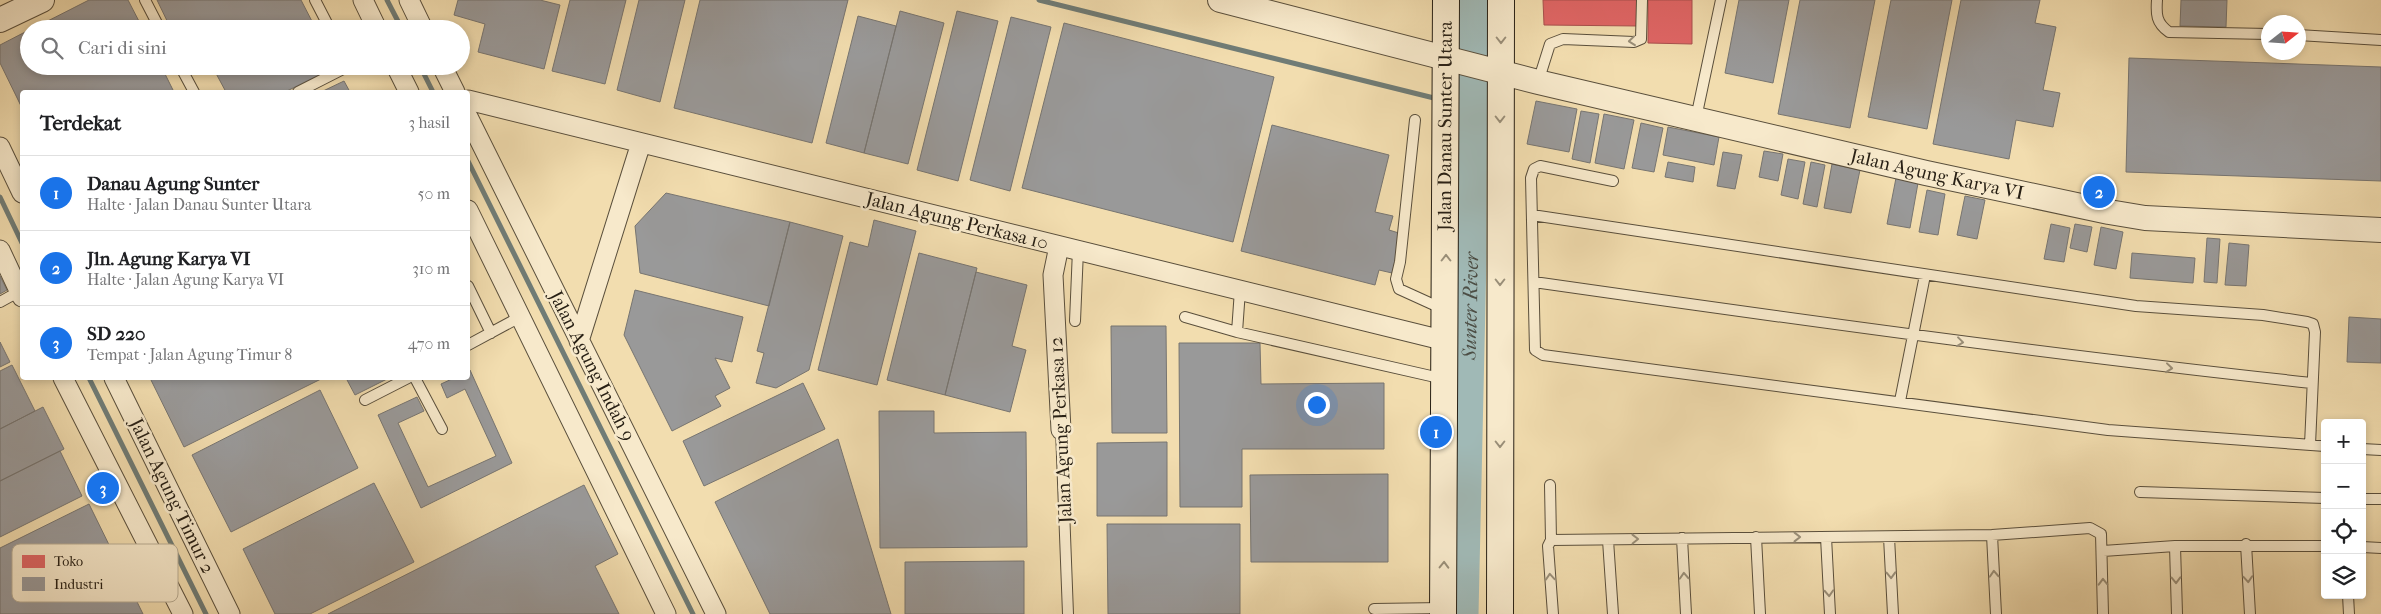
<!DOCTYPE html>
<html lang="id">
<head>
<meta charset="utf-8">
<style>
  :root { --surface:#fff; --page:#f6f6f6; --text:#202124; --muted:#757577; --line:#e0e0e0; --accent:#1a73e8 }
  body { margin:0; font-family:"IM FELL French Canon",serif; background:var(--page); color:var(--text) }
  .controls { position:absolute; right:15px; bottom:15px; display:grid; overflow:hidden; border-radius:5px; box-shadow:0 2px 8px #0003 }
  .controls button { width:45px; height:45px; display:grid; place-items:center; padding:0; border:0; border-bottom:1px solid var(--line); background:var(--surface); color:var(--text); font:25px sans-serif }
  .compass { position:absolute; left:2261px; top:15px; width:45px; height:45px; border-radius:50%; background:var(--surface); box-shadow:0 2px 8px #0003; rotate:73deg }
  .you { position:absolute; left:1316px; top:404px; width:18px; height:18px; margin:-12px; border:4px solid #fff; border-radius:50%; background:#1a73e8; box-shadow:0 0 0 8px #1a73e833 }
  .badge { display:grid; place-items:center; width:32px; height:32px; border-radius:50%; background:var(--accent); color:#fff; font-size:16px; font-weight:700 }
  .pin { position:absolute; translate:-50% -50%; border:2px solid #fff; box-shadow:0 1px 5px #0006 }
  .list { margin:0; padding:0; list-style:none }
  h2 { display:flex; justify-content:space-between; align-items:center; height:65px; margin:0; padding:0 20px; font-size:21px }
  h2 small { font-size:16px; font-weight:400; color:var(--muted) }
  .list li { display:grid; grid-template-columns:32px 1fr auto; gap:15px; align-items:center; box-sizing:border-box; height:75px; padding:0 20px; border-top:1px solid var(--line) }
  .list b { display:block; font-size:19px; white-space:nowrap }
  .list p { margin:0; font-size:16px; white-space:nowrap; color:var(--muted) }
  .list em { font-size:16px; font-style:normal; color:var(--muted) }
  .icon { flex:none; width:28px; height:28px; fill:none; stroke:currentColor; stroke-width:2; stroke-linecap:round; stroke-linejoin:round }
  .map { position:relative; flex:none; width:2381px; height:614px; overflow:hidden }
  .search { position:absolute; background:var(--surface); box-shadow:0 2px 8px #0003; left:20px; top:20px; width:450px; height:55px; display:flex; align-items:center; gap:12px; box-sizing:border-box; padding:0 18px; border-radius:28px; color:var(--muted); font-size:19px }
  .panel { position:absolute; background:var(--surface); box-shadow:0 2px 8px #0003; left:20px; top:90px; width:450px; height:290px; border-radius:5px }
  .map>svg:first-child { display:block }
  .shops { fill:#e06666; stroke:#a9514e }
  .industry { fill:#999; stroke:#777571 }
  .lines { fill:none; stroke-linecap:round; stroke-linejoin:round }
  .stream { stroke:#707c76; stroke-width:5 }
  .river { stroke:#a0b9b6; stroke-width:31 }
  .service-casing { stroke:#5a4f3c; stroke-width:12 }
  .minor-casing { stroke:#5a4f3c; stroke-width:21 }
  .tertiary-casing { stroke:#5a4f3c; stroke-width:26 }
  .secondary-casing { stroke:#282015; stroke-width:28 }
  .service { stroke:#f7e9cb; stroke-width:10 }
  .minor { stroke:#f7e9cb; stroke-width:19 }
  .tertiary { stroke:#f7e9cb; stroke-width:24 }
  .secondary { stroke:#f7e9cb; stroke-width:26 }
  .oneway { stroke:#9a8f79 }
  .labels { text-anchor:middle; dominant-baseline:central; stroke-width:5; stroke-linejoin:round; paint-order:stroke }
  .street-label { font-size:19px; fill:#282015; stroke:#f7e9cb }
  .water-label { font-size:20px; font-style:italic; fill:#4c4e45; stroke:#f7e9cb }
  .key { fill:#f7e9cb; stroke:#b9ad94; stroke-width:1 }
  .key-label { font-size:14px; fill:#282015 }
</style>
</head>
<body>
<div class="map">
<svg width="2381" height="614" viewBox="0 0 2381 614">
  <rect width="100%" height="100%" fill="#f2ddaf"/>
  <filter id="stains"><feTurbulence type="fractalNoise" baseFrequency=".004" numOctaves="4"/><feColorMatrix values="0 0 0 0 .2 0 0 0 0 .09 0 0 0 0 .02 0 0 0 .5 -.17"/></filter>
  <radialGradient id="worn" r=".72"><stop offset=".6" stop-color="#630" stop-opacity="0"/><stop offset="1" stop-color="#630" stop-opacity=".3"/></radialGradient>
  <path class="shops" d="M1543 0H1637V26L1544 25Z
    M1648 0H1692V44L1648 43Z"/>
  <path class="industry" d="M89 0H128L143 29H32Z
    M157 0H301L316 29H171Z
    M458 0H540L560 5 544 69 478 52 485 24 454 15Z
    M570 0H626L605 84 552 71Z
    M639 0H685L660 102 617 90Z
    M700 0H848L812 143 674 108Z
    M1739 0H1789L1773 83 1725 73Z
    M1800 0H1875L1850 128 1778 114Z
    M1891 0H1952L1927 129 1868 117Z
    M1961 0H2040L2035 23 2056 27 2043 90 2060 93 2053 127 2016 120 2009 159 1933 144Z
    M2181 0H2227L2226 27 2180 26Z
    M900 11 944 23 908 164 864 153Z
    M957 11 998 21 958 181 917 170Z
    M858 16 896 26 864 153 826 143Z
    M1011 17 1051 27 1010 191 970 180Z
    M1064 23 1274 77 1233 242 1022 188Z
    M29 30V66H161L174 92H22V108L0 63V45Z
    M2129 58 2381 67V181L2126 172Z
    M212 66H334L335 67 285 92H226Z
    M344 81 350 92H321Z
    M1536 101 1577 109 1569 152 1527 144Z
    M1581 111 1599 114 1590 163 1572 159Z
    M1604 114 1634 120 1624 169 1595 163Z
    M1641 123 1663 128 1654 172 1632 168Z
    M1272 125 1389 155 1375 212 1393 216 1389 230 1402 234 1392 273 1379 270 1375 285 1241 251Z
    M1668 127 1719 137 1714 165 1663 155Z
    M1764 151 1783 154 1778 181 1759 177Z
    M1723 152 1742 155 1735 189 1717 186Z
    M1788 159 1805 162 1798 199 1781 195Z
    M1668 162 1695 167 1693 182 1665 177Z
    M1811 162 1825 165 1817 207 1803 204Z
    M1832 164 1860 170 1851 213 1824 208Z
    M1896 178 1918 183 1910 228 1887 224Z
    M1927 190 1945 194 1938 235 1919 232Z
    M666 193 790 222 769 306 640 273 635 226Z
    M1965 196 1985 200 1977 239 1957 235Z
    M874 220 916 231 877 385 818 370 850 242 868 247Z
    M790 222 843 236 809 370 776 388 756 383 764 353 757 351Z
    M2051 224 2070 228 2064 262 2044 259Z
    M2075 224 2092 227 2087 252 2070 248Z
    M2101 227 2123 232 2116 269 2094 265Z
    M2207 238 2220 239 2217 283 2204 282Z
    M2229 243 2249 245 2246 286 2225 285Z
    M919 253 977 268 945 395 887 380Z
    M2132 253 2195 258 2193 283 2130 278Z
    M976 272 1027 285 1012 346 1026 350 1010 412 945 395Z
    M0 276 7 290 0 294Z
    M635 290 743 317 732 362 715 358 730 388 715 396 721 406 672 431 624 335Z
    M2349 317 2381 319V363L2347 362Z
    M1111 326H1166L1167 433H1112Z
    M0 342 10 362 0 367Z
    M1179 343H1260L1261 384 1384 383V449H1242V507H1180Z
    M12 365 35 411 0 429V371Z
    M470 370 512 463 421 508 378 415 417 397 424 411 398 423 428 487 496 456 465 389 447 398 441 384 454 378H468V371Z
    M150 378H323L184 447Z
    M346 378H389L355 395Z
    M803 383 825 429 704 486 683 441Z
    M320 390 358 468 231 532 192 455Z
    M43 407 64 449 0 481V429Z
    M879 411H934V433L1026 432 1027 547 880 548Z
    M838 439 891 614H770L715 502Z
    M1167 442V516H1097V443Z
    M60 451 82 496 0 537V481Z
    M1388 474V562H1251L1250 475Z
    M106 479 112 490 99 496 94 485Z
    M374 483 414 562 310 614H275L243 549Z
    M584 485 618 554 595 566 619 614H328Z
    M89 504 143 614H0V548Z
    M1107 524H1240V614H1108Z
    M1024 561V614H905V562Z"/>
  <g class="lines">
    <path class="stream" d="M387 0 402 29
      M1039 0 1438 99
      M420 66 433 92
      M1454 103 1472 108
      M468 161 693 614
      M0 197 22 243
      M89 378 206 614"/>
    <path class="river" id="s1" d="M1463 614 1471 258 1472 0"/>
    <defs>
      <path id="service" d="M145 0 160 29
        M315 0 330 29
        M2157 0C2156 14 2156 23 2169 32L2268 34
        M2298 35 2381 40
        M180 66 194 92
        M1538 82 1550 44 1563 39 1634 42 1641 39 1642 0
        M298 92 349 66
        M1696 118 1721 0
        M1415 120 1400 262 1396 279 1399 289 1443 309
        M1613 181 1540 166 1534 169 1531 178 1535 350 1543 355 2108 430 2325 446
        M1532 215 2136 306 2263 315 2307 322 2313 324 2315 332 2310 445
        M1534 282C1793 319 2052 355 2312 383
        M468 286 491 333
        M0 302 20 291
        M1185 317 1237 332 1444 379
        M1075 321 1078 250
        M1237 332 1240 290
        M468 345 520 317
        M415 378 442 429
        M365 400 408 378
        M1900 401 1925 275
        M1061 430 1068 614
        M2362 449 2381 450
        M1550 485 1551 540 1548 546 1553 614
        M2140 492 2325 498
        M2362 499H2381
        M1992 535 1996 614
        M1756 537 1760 614
        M1826 537 1830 614
        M1889 537 1893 614
        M1682 538 1686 614
        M1551 540 1992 535 2090 528 2101 534 2103 614
        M1608 540 1613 614
        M2246 544 2250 614
        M2175 546 2177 614
        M2362 547 2381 548
        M2103 551 2175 546H2325
        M2348 595 2349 614
        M1374 609 1443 608"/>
      <path id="minor" d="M363 0 377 29
        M409 0 423 29
        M396 66 409 92
        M442 66 455 92
        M468 100 1446 341
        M468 117 716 614
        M0 147 22 193
        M468 210 666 614
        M1059 246 1053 275 1061 430
        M0 250 22 297
        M579 341 641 143
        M63 378 183 614
        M114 378 230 614"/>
      <g id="tertiary">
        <path id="s2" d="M1220 0 1538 82 1926 173 2109 212 2145 218 2381 230"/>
        <path d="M0 20 42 0"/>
      </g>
      <g id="secondary">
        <path id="s3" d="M1443 614 1446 0"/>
        <path d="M1500 614 1501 0"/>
      </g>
    </defs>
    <use href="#service" class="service-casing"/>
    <use href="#minor" class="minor-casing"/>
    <use href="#tertiary" class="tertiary-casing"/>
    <use href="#secondary" class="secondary-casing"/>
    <use href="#service" class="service"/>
    <use href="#minor" class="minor"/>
    <use href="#tertiary" class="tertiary"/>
    <use href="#secondary" class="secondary"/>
  </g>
  <defs><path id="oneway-chevron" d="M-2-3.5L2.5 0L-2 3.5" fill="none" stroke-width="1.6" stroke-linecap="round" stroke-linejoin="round" transform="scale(1.25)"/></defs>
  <g class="oneway">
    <use href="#oneway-chevron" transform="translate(1501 40) rotate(90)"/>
    <use href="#oneway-chevron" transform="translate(1632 41) rotate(174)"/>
    <use href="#oneway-chevron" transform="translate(1500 119) rotate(90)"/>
    <use href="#oneway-chevron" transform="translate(1446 258) rotate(-90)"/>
    <use href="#oneway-chevron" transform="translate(1500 282) rotate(90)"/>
    <use href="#oneway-chevron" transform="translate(1960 342) rotate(7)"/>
    <use href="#oneway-chevron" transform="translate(2169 368) rotate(6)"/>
    <use href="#oneway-chevron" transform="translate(1500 444) rotate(90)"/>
    <use href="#oneway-chevron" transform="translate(1797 537)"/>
    <use href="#oneway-chevron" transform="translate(1635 539) rotate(-1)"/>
    <use href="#oneway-chevron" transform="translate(1444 565) rotate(-89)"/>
    <use href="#oneway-chevron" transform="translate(1994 574) rotate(-93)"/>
    <use href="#oneway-chevron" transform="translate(1891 575) rotate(88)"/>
    <use href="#oneway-chevron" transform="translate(1684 576) rotate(-93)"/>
    <use href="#oneway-chevron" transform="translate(1550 577) rotate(-94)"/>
    <use href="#oneway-chevron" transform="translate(2248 579) rotate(86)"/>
    <use href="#oneway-chevron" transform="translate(2176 580) rotate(89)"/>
    <use href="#oneway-chevron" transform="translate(2103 582) rotate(-91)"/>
    <use href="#oneway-chevron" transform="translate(1829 593) rotate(87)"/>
  </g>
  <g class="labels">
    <g class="street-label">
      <text stroke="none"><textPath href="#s3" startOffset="488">Jalan Danau Sunter Utara</textPath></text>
      <text stroke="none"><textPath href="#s2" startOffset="738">Jalan Agung Karya VI</textPath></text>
      <text transform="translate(957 221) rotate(14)">Jalan Agung Perkasa 10</text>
      <text transform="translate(592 366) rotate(63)">Jalan Agung Indah 9</text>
      <text transform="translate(1061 430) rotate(-93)">Jalan Agung Perkasa 12</text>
      <text transform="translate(172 496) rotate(64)">Jalan Agung Timur 2</text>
    </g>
    <g class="water-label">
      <text stroke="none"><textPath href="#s1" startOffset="308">Sunter River</textPath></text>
    </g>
  </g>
  <rect x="12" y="544" width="166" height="58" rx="8" class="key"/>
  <rect x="22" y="555" width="23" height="13" fill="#e06666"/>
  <rect x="22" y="577" width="23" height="14" fill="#999"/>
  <g class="key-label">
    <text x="54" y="566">Toko</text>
    <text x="54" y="589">Industri</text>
  </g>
  <rect width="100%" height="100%" filter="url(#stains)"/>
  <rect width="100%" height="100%" fill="url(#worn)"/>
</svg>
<div class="controls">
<button>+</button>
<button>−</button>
<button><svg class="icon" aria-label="locate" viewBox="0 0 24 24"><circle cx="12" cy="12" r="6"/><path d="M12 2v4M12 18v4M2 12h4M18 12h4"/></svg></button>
<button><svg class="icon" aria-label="layers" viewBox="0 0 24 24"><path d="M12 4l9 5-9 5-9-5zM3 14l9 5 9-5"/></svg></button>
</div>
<svg class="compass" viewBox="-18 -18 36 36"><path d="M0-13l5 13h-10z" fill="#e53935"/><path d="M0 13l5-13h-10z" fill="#757577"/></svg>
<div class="you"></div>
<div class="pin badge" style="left:1436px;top:432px">1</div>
<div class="pin badge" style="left:2099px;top:192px">2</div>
<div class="pin badge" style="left:103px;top:488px">3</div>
<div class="search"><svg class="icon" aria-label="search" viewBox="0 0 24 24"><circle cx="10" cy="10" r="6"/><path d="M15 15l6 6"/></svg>Cari di sini</div>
<section class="panel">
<h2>Terdekat<small>3 hasil</small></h2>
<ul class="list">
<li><span class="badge">1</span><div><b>Danau Agung Sunter</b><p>Halte · Jalan Danau Sunter Utara</p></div><em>50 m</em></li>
<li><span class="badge">2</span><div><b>Jln. Agung Karya VI</b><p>Halte · Jalan Agung Karya VI</p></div><em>310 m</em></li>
<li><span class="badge">3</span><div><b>SD 220</b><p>Tempat · Jalan Agung Timur 8</p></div><em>470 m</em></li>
</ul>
</section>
</div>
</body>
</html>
